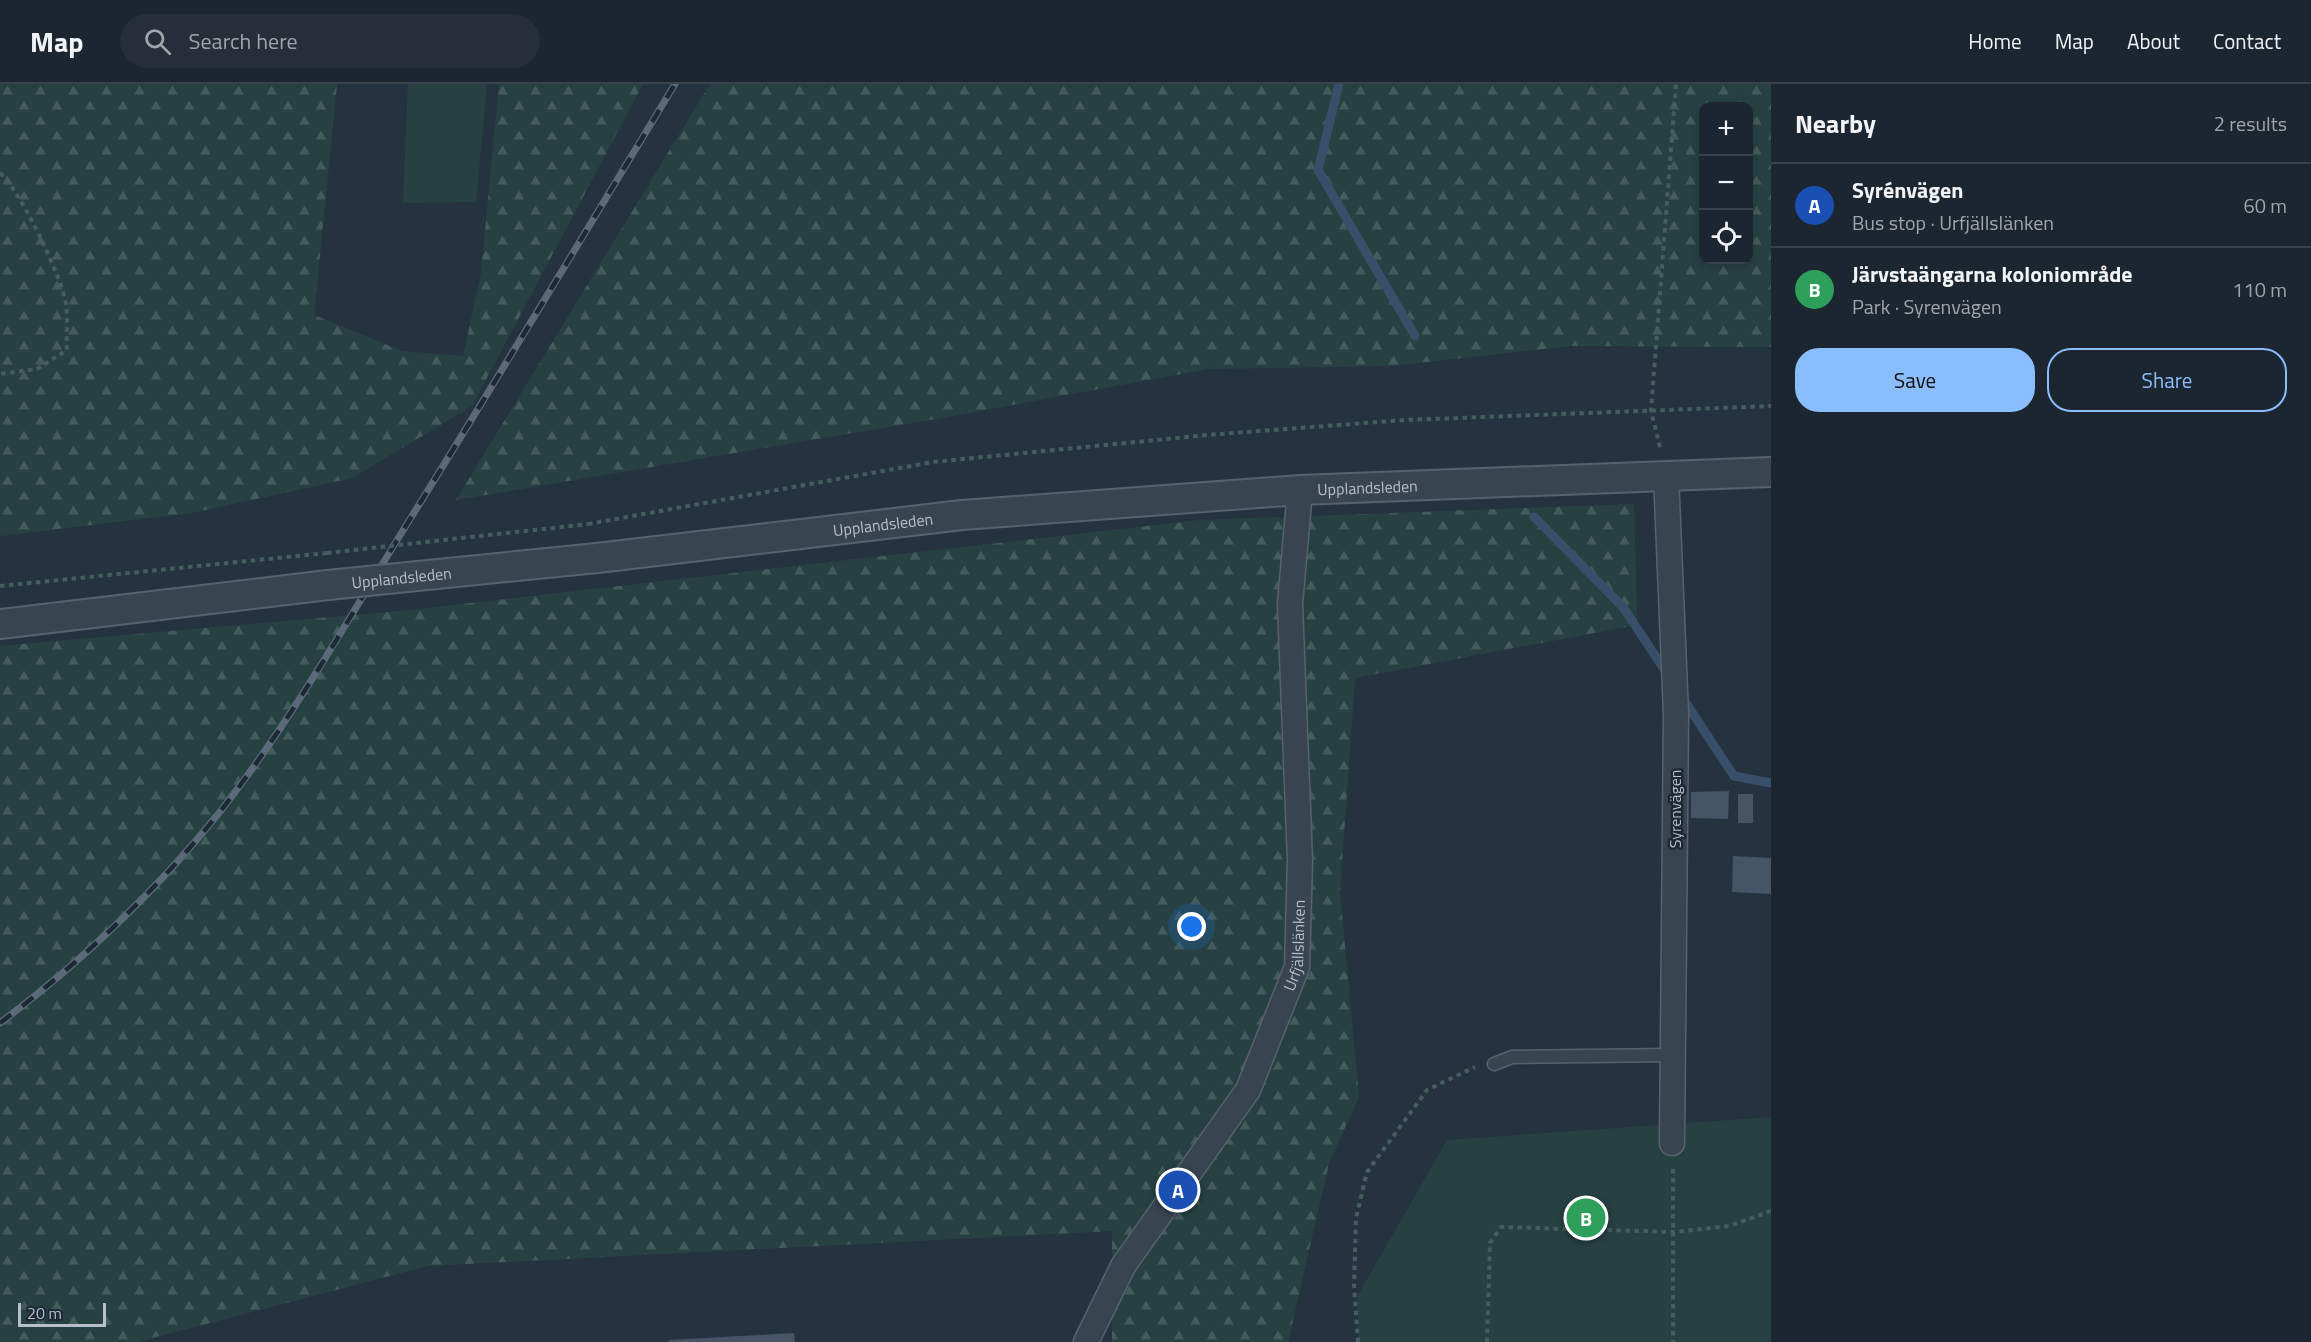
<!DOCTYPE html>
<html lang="en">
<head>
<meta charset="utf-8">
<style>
  :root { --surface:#1c2631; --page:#252e39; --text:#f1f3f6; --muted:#a0a5ab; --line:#3a434d; --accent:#8abdfb }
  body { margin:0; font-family:"Titillium Web",sans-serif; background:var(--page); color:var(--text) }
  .controls { position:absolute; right:18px; top:18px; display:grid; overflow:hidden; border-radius:12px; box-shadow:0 3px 9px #0003 }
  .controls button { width:54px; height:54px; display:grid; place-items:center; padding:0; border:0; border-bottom:2px solid var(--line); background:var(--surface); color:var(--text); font:30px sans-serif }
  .scale { position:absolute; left:18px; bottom:15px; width:88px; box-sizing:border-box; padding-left:6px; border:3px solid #b6bfcb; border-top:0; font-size:16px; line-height:21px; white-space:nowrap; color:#b6bfcb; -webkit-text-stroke:4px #1e2936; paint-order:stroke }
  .you { position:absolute; left:1192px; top:843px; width:21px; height:21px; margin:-15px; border:4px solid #fff; border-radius:50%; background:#1a73e8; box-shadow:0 0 0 9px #1a73e833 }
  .badge { display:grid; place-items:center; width:39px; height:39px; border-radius:50%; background:var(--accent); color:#fff; font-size:20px; font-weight:700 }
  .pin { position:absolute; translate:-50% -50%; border:3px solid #fff; box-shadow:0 2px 6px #0006 }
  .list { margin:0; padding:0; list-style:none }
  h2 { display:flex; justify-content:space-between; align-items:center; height:78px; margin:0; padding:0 24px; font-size:26px }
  h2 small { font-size:20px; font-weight:400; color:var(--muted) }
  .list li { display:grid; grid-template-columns:39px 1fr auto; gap:18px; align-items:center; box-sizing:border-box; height:84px; padding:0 24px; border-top:2px solid var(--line) }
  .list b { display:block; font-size:22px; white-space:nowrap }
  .list p { margin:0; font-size:20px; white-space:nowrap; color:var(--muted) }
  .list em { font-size:20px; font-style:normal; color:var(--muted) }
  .actions { display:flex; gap:12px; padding:18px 24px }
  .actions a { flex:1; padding:14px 0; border:2px solid var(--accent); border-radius:24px; text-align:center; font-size:21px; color:var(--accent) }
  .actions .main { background:var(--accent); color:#111 }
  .icon { flex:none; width:33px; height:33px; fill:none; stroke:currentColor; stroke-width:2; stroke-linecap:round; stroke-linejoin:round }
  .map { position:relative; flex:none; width:1771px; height:1258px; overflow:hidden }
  header { display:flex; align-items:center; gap:36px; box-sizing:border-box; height:84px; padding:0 30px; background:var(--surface); border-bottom:2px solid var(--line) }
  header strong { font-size:28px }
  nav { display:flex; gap:33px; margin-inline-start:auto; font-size:21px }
  .search { width:420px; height:54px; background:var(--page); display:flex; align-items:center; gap:15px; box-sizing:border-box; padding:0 21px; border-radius:33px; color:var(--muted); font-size:22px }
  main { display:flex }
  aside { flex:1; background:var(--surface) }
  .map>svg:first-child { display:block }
  .green { fill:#274142 }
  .forest { fill:url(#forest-firs); fill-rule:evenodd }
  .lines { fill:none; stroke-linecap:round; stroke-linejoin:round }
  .stream { stroke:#384f69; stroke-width:9 }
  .building { fill:#465565 }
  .service-casing { stroke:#57626e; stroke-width:15 }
  .minor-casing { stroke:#57626e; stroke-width:27 }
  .tertiary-casing { stroke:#57626e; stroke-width:32 }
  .path { stroke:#455d5f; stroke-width:4; stroke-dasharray:4.5 4.5; stroke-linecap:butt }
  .service { stroke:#394451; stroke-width:12 }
  .minor { stroke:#394451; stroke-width:24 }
  .tertiary { stroke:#394451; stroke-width:28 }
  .rail-casing { stroke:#5b6978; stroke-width:7 }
  .rail { stroke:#1e2936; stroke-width:4.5; stroke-dasharray:14; stroke-linecap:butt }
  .tertiary-bridge-casing { stroke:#57626e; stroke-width:32; stroke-linecap:butt }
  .path-bridge { stroke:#455d5f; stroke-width:4; stroke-dasharray:4.5 4.5; stroke-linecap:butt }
  .tertiary-bridge { stroke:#394451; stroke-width:28 }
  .labels { text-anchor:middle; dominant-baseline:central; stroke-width:5; stroke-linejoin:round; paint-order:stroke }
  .street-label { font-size:16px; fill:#b6bfcb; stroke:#1e2936 }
</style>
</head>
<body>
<header>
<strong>Map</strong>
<div class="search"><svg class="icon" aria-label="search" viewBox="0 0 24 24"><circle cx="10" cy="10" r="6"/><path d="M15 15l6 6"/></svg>Search here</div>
<nav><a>Home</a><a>Map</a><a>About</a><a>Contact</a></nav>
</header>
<main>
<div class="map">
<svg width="1771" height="1258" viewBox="0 0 1771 1258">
  <defs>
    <pattern id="forest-firs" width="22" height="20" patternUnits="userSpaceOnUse" patternTransform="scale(1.5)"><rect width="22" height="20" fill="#274142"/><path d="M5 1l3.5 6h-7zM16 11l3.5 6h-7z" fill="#445b5c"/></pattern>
  </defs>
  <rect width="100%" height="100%" fill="#253341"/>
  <path class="green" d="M408 0H487L476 118 403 119Z
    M1771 1033V1258H1359L1357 1213 1447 1056Z"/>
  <path class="forest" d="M0 0H337L314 231 402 267 463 272 481 189 499 0H643L472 322 352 394 192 429 0 452Z
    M710 0H1771V263L1572 262 1390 282 1208 285 936 335 456 416ZM1748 22V176H1704V22Z
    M1634 420 1637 541 1355 594 1340 808 1359 1013 1329 1079 1288 1258H1112V1147L428 1182 137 1258H0V562L400 527 1200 436Z"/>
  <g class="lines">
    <path class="stream" d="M1339 0 1318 86 1415 252
      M1534 433 1623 523 1668 591
      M1682 613 1734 692 1771 699"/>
  </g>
  <path class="building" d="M1729 707 1728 735 1691 734V708Z
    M1738 710H1753V739H1738Z
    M1733 772 1771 774V810L1732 808Z
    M794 1249 795 1258H669V1256Z"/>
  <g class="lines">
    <defs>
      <path id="service" d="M1494 980 1512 973 1673 971"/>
      <g id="minor">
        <path d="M1666 391 1676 630 1672 1059"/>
        <path id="s1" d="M1086 1258 1123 1182 1248 1006 1297 883 1300 777 1290 520 1300 406"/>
      </g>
      <g id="tertiary">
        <path id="s2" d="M597 474 962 431 1300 406 1771 388"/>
        <path d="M0 540 328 501"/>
      </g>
    </defs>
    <use href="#service" class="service-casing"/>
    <use href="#minor" class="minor-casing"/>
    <use href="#tertiary" class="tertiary-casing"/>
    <path class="path" d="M0 89C20 106 62 193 66 220 68 235 66 251 67 266L37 285 0 290
      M1660 363 1651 327 1676 0
      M588 440 933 378 1207 351 1405 336 1771 322
      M0 502 327 469
      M1673 1085V1258
      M1358 1258 1354 1201 1356 1134 1367 1088 1427 1006 1475 983
      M1487 1258 1490 1159 1501 1143 1674 1148 1729 1142 1771 1127"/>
    <use href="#service" class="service"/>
    <use href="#minor" class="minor"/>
    <use href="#tertiary" class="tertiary"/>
    <defs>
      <path id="rail" d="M0 939C80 879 156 807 219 729 290 639 347 537 407 440 498 294 586 147 675 0"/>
    </defs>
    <use href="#rail" class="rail-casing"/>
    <use href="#rail" class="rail"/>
    <defs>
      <g id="tertiary-bridge">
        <path id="s3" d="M328 501 597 474"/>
      </g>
    </defs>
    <use href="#tertiary-bridge" class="tertiary-bridge-casing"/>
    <path class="path-bridge" d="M327 469 588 440"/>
    <use href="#tertiary-bridge" class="tertiary-bridge"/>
  </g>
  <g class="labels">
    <g class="street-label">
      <text stroke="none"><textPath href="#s2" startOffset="774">Upplandsleden</textPath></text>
      <text stroke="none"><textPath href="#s2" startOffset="288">Upplandsleden</textPath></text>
      <text stroke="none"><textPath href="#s3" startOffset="74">Upplandsleden</textPath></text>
      <text transform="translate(1675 725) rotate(-90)">Syrenvägen</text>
      <text stroke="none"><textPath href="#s1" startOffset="454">Urfjällslänken</textPath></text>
    </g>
  </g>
</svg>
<div class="controls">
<button>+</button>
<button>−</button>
<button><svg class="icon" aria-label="locate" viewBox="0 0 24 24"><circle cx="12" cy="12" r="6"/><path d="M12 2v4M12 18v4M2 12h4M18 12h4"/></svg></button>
</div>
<div class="scale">20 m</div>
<div class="you"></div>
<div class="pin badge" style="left:1178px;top:1106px;background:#1a4fb4">A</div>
<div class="pin badge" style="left:1586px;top:1134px;background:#2e9e5b">B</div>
</div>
<aside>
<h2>Nearby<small>2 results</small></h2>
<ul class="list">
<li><span class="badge" style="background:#1a4fb4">A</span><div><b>Syrénvägen</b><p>Bus stop · Urfjällslänken</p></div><em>60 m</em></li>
<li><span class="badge" style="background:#2e9e5b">B</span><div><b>Järvstaängarna koloniområde</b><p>Park · Syrenvägen</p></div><em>110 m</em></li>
</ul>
<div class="actions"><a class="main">Save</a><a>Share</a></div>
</aside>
</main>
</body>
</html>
